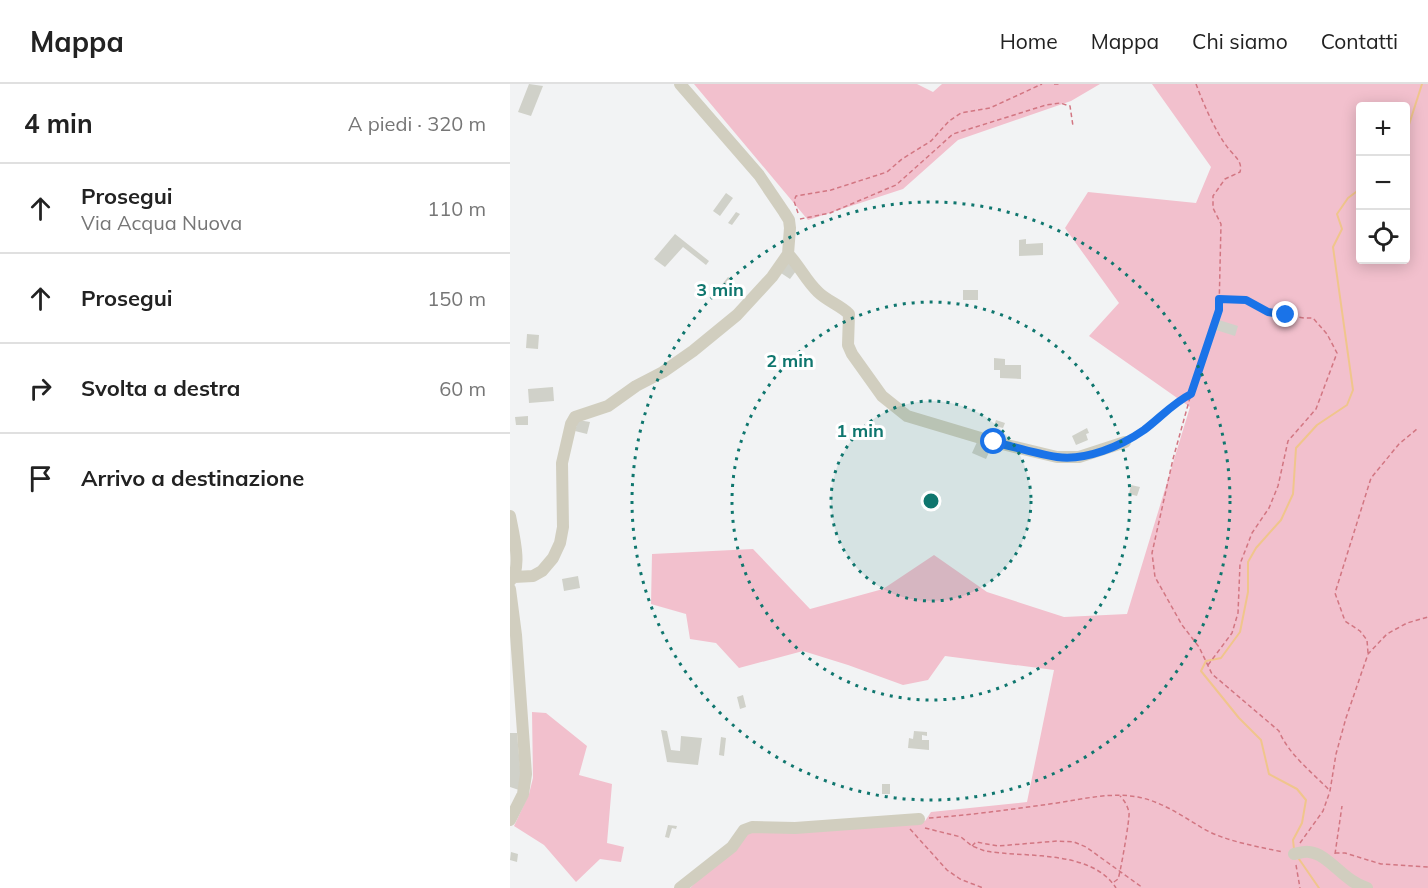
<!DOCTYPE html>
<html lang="it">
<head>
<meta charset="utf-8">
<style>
  :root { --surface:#fff; --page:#f6f6f6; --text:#222; --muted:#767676; --line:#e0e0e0 }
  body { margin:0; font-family:Mulish,sans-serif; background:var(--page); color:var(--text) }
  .controls { position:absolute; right:18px; top:18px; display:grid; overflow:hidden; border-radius:6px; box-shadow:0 3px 15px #0003 }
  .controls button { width:54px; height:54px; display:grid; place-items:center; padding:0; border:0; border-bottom:2px solid var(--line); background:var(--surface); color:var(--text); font:30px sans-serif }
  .stop { position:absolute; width:18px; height:18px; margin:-14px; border:4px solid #1a73e8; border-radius:50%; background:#fff }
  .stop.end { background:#1a73e8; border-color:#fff; box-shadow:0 2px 6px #0008 }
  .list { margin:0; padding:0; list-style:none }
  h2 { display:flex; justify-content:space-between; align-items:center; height:78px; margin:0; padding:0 24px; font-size:26px }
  h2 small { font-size:20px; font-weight:400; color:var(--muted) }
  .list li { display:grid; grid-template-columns:39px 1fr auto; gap:18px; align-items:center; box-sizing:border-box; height:90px; padding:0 24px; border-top:2px solid var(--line) }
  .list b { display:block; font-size:22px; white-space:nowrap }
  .list p { margin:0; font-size:20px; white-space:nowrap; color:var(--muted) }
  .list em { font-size:20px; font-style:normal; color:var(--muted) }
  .icon { flex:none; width:33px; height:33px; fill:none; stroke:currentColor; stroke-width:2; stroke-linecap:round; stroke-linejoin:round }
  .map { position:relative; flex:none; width:918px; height:804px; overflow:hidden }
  header { display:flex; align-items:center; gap:36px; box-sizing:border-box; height:84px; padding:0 30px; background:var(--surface); border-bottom:2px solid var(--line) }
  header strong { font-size:28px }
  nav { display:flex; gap:33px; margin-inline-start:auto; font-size:21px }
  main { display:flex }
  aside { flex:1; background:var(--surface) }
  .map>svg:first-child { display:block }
  .green { fill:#f2c0cd; fill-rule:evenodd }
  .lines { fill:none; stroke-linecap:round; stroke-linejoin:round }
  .stream { stroke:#f0c58c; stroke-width:2 }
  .building { fill:#d0d1c9 }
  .path { stroke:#d27682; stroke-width:1.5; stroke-dasharray:4.5 3; stroke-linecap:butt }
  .minor { stroke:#d1cebf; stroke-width:12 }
  .route { stroke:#1a73e8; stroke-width:8 }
  .ring { fill:none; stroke:#0f766e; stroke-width:3; stroke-dasharray:3 6 }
  .centre { fill:#0f766e; stroke:#fff; stroke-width:3 }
  .ring-label { font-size:18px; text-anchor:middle; font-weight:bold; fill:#0f766e; stroke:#fff; stroke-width:6; stroke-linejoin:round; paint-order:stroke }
</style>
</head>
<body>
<header>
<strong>Mappa</strong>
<nav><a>Home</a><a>Mappa</a><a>Chi siamo</a><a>Contatti</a></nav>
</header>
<main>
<aside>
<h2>4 min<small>A piedi · 320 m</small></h2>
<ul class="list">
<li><svg class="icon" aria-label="ahead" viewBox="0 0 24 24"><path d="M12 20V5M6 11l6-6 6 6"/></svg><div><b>Prosegui</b><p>Via Acqua Nuova</p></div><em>110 m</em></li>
<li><svg class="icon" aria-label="ahead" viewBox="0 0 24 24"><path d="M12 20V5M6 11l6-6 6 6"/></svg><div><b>Prosegui</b></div><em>150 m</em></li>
<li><svg class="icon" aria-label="right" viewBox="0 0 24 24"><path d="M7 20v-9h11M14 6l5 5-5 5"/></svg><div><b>Svolta a destra</b></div><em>60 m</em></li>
<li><svg class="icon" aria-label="arrive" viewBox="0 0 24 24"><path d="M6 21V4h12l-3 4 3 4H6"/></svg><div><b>Arrivo a destinazione</b></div></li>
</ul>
</aside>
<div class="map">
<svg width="918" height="804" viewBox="0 0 918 804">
  <rect width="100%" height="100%" fill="#f2f3f4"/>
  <path class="green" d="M184 0H407L423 8 432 0H590L561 17 448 56 393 105 298 136Z
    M642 0H918V804H180L235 749 306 747 415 737 421 728 517 718 544 586 435 572 418 596 393 601 338 581 293 567 229 584 206 559 180 555 176 530 141 520 142 470 243 465 300 525 373 505 424 471 477 508 554 533 617 530 680 323 579 252 609 219 555 144 578 108 686 119 701 83ZM850 22H896V176H850Z
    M22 628 36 629 77 662 69 691 102 700 97 759 114 763 111 778 90 775 66 798 34 761 4 742 19 710 23 694Z"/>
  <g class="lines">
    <path class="stream" d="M896 50 912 0
      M784 765 783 756 792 739 796 716 787 705 759 690 751 656 729 634 691 587 696 577 711 574 730 548 738 508V478L746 464 771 436 783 410 786 364 807 341 837 321 843 306 823 163 832 145 827 130 838 114 850 105
      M789 775 809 804"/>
  </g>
  <path class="building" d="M19 0 33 2 21 32 8 28Z
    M216 109 223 114 210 132 203 127Z
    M226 128 230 130 222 141 218 139Z
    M165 150 199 177 196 181 173 163 155 183 144 175Z
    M516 155V160L533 159V171L509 172V156Z
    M277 179H280L286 187 280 195 271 189Z
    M218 193 222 196 212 210 207 207Z
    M453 206H468V216H453Z
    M709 236 728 242 725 252 706 246Z
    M17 250 29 251 28 265 16 264Z
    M484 274 495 275V281H511V295L490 294V286H484Z
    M43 303 44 317 19 319 18 305Z
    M18 332V341H6L5 333Z
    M68 336 80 338 77 350 65 347Z
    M486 336 495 339 493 344 484 342Z
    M577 344 579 349 576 350 578 356 566 361 562 352Z
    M467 358 480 366 476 375 462 369Z
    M621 401 630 403 627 412 619 410Z
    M68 492 70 504 54 507 52 495Z
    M233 611 236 623 230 625 227 613Z
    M151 646 157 647 161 666 170 667 171 652 192 654 188 681 157 678Z
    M404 647 417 648V652L412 651V656H419V666L398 664 399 654 403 655Z
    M0 649H7L11 694 9 706 0 703Z
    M211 653 216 654 214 672 209 671Z
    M372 700H380V710H372Z
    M158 741 167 742 166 745 162 744 159 754 155 753Z
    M1 768 8 770 7 778 0 776Z"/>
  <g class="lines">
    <path class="path" d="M544 0H551
      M686 0C693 19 706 49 718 64 724 72 733 77 730 88L715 95 703 112V124L711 140 709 226 681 310 663 375 642 469 645 493 672 541 689 563 702 590 769 647C779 671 802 688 820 707
      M288 129 284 117 286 112 321 106 377 88 392 75 421 57 439 37 451 29 480 24 532 0
      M290 135 320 129 386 101 443 50 536 21 550 19 560 22 563 42
      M623 353 667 317 681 310
      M858 569 857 556 850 547 835 537 825 509 861 394 889 360 907 345
      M698 581 722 549 728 529 730 480 742 449 759 424 768 402 778 357 806 325 827 269 817 250 803 234H794L761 229 736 216H710
      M419 734C462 731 504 725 547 719 574 715 600 708 628 713 653 718 672 732 694 745 715 757 749 763 773 768
      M415 744 451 753 462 762 475 767C515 774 581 765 606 804
      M400 745 437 786 450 795 473 804
      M790 759 813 727 820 707 826 670 836 634 858 570 877 550 897 539 918 533
      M462 762 466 758 488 762 547 757 564 758 576 763 633 804
      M825 769H835L871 780 918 783
      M825 770 832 722
      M786 781 790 804
      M604 798C605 797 607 796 608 795 610 791 620 734 619 729 618 723 615 717 610 712"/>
    <path class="minor" d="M278 170C289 181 296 197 308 208 317 217 330 221 339 230L338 261 342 270 372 312 397 332 484 358 547 373H569L615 358
      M0 432C3 448 13 486 0 497
      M4 493 23 492 32 487 43 474 50 459 53 443 52 379 61 340 65 333 98 322 126 302 153 288 183 267 227 231 262 193 278 170 280 144 279 136 274 128 249 91 170 0
      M0 505 6 551 16 690 13 710 0 736
      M784 770C789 769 795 767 799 768 819 770 833 797 857 804
      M170 804 222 763 234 746 242 743 285 744 409 735"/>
  </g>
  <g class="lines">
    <path class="route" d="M484 358C505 363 526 370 547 373 576 377 611 362 634 346 650 334 663 319 681 310L709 226V215L736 216 758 228 776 231"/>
  </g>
  <circle cx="421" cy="417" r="100" fill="#0f766e" fill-opacity=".12"/>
  <g class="ring">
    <circle cx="421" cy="417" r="100"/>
    <circle cx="421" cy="417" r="199"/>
    <circle cx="421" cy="417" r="299"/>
  </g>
  <circle cx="421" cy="417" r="9" class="centre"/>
  <g class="ring-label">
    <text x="210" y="212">3 min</text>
    <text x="280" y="283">2 min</text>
    <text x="350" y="353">1 min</text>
  </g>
</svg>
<div class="controls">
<button>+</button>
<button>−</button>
<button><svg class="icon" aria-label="locate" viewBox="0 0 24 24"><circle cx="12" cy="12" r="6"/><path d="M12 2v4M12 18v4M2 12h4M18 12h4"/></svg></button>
</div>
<div class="stop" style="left:484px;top:358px"></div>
<div class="stop end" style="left:776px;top:231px"></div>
</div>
</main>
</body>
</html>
